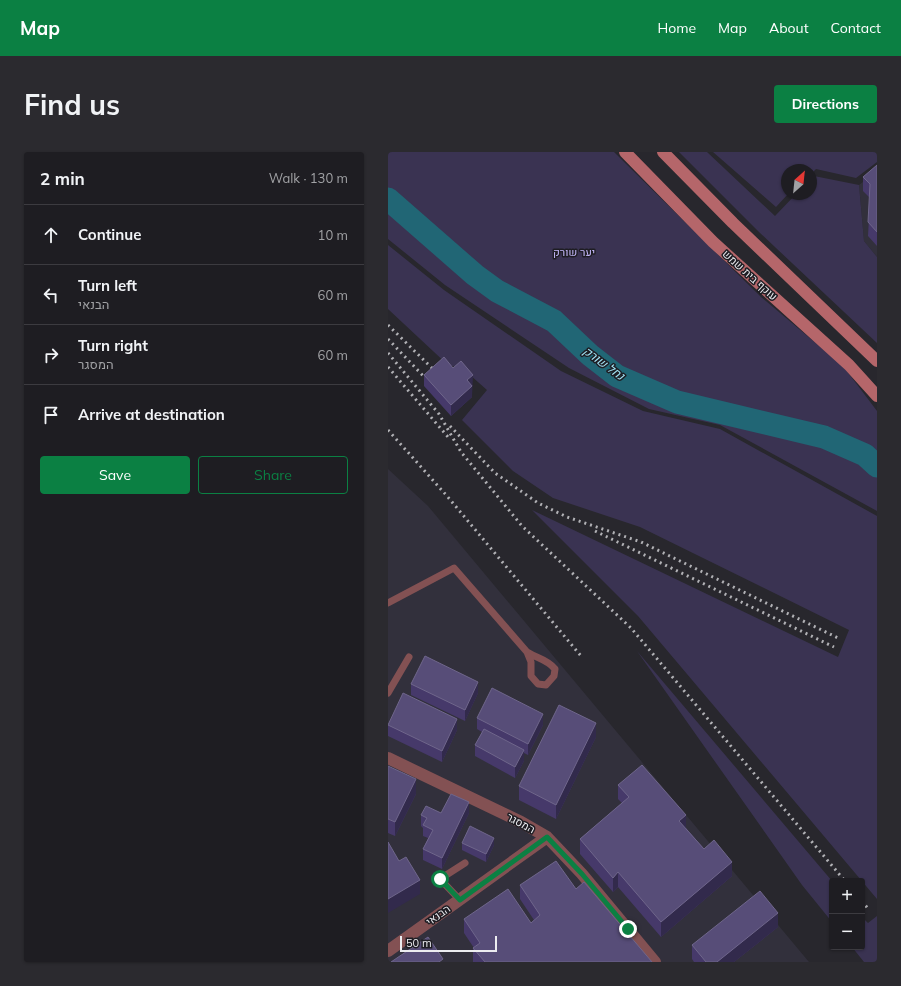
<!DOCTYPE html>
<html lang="en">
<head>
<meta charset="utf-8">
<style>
  :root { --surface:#1e1d22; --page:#2b2a2f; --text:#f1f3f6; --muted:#a1a2a5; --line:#3c3b40; --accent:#0b8043 }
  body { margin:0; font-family:Mulish,Heebo,sans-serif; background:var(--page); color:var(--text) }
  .controls { position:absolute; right:12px; bottom:12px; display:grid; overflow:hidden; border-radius:4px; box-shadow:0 1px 3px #0004 }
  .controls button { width:36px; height:36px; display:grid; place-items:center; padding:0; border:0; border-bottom:1px solid var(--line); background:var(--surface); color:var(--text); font:20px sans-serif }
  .compass { position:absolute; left:393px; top:12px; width:36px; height:36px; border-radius:50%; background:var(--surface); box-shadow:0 1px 3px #0004; rotate:27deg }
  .scale { position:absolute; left:12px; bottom:10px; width:97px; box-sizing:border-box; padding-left:4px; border:2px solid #ececf0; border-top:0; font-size:11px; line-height:14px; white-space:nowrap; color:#ececf0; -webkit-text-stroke:3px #1e1d23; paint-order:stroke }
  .stop { position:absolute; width:12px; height:12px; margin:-9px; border:3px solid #0b8043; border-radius:50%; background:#fff }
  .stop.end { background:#0b8043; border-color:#fff; box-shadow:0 1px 4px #0008 }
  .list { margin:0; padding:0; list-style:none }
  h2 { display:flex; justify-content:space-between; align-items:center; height:52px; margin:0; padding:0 16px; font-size:17px }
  h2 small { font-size:13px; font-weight:400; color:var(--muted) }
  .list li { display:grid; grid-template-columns:26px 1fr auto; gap:12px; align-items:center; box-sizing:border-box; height:60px; padding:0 16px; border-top:1px solid var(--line) }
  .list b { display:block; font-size:15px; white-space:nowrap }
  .list p { margin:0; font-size:13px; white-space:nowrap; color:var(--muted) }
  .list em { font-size:13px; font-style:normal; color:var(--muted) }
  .actions { display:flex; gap:8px; padding:12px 16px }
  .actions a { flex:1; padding:9px 0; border:1px solid var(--accent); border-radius:4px; text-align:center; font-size:14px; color:var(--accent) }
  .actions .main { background:var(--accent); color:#fff }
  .icon { flex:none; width:22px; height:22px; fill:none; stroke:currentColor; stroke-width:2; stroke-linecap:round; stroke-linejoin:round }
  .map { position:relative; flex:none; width:489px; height:810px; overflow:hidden; border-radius:4px }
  header { display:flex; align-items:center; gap:24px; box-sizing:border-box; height:56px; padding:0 20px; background:var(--accent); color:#fff }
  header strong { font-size:19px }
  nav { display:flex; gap:22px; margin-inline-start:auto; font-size:14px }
  .intro { display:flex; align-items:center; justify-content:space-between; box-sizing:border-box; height:96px; padding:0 24px }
  h1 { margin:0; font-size:28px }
  .button { padding:10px 18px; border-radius:4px; background:var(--accent); color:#fff; font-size:14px; font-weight:700 }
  main { display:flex; gap:24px; padding:0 24px }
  aside { flex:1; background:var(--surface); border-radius:4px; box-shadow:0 1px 3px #0004 }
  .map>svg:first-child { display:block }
  .built { fill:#32303c }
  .green { fill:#3a3352 }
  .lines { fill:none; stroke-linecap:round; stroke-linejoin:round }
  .river { stroke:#216675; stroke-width:23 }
  .lane { stroke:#835153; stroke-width:7 }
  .street { stroke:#835153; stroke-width:12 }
  .secondary { stroke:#b5666a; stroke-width:12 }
  .rail { stroke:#b1b1b5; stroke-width:3; stroke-dasharray:2 4; stroke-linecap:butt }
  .wall { fill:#46396a }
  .shaded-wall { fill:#322a4c }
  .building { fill:#574d78; stroke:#6f668b }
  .route { stroke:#0b8043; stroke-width:5 }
  .labels { text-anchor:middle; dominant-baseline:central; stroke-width:3; stroke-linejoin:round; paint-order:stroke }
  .park-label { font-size:11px; fill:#c7bafe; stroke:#1e1d23 }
  .street-label { font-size:11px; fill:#ececf0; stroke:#1e1d23 }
  .water-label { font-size:12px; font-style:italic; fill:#a1e5f6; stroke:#1e1d23 }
</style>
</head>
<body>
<header>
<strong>Map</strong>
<nav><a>Home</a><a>Map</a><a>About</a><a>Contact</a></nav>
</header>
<div class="intro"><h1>Find us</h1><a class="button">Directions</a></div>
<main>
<aside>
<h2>2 min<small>Walk · 130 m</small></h2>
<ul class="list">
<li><svg class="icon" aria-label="ahead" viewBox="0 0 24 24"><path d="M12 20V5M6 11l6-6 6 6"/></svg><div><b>Continue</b></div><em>10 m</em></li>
<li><svg class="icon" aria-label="left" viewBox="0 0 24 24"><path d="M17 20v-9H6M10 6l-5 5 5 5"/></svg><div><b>Turn left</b><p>הבנאי</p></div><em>60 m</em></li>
<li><svg class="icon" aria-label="right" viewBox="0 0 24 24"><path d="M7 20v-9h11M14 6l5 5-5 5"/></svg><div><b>Turn right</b><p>המסגר</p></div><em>60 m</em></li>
<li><svg class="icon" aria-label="arrive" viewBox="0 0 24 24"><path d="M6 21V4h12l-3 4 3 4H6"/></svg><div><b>Arrive at destination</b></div></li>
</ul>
<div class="actions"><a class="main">Save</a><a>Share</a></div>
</aside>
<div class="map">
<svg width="489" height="810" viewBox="0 0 489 810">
  <rect width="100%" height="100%" fill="#28272d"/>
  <path class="built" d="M489 19V105L476 89 471 33Z
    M0 317 40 354 421 810H0Z"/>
  <path class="green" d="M0 0H226L373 145 455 214 489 259V359L332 273 261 257 181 216 57 133 0 87Z
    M291 0H319L387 64 408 42H423V27L426 24 471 33 476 89 489 105V191L371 80Z
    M325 0H489V10L468 26 428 17 423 22V18H399L400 42 388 55Z
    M0 93 56 138 173 219 255 259 332 277 489 364V747L250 464 144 358 450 505 461 478 252 375 165 346 125 319 74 268 99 238 73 215 61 214 0 157Z
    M249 499 444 729V770L414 733Z
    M489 764V810H476L464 795H474V765L480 771Z"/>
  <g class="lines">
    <path class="river" d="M0 47 87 123 109 139 166 169 202 203 229 224 289 250 436 285 477 303 489 314"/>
    <path class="lane" d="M0 451 66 416 139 500C150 507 159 507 167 517L166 524 158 533 150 532 143 524V510L139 500
      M0 541 21 505
      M72 748 52 727 77 711"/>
    <path class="street" d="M0 606 133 670 159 685 194 722 267 810
      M0 799 159 685"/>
    <path class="secondary" d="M237 0 325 90 461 213 489 244
      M275 0 345 71 489 209"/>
    <path class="rail" d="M0 173 50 222
      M0 187 41 230
      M0 201 51 262 73 300 134 374 243 476 457 729
      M0 215 60 285
      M62 274 107 321 150 351 179 365 253 390 450 486
      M0 278 59 344 193 504
      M207 379 446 495
      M474 749 481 758"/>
  </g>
  <path class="wall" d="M489 13V94L480 84 482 46 475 39V25Z
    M65 216 85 234H84V245L63 264 36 234V223Z
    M23 532 90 541 77 569 23 543Z
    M89 566 155 573 140 603 136 601V609L127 626 87 604V593L94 580 89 577Z
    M0 572 69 578 54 610 0 584Z
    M208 585 168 667 131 648V634Z
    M0 614 28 642 7 684 0 681Z
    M230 633 298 676 316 697 344 724 273 785 230 735 225 740 192 702V687L234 651 230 647Z
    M53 661H81L54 717 35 708V697L40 686 35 684V676L33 674V663Z
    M74 691 106 693 98 710 74 698Z
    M132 733 188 737 264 810H85V796H86L76 781V767L143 771 146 768 132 747Z
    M390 775 346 810H306L304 807V793Z"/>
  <path class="shaded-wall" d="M85 223 84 245 63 264V253L79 228Z
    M90 530V541L77 569V558Z
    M155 562V573L140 603V592Z
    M69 567V578L54 610V599Z
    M208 571V585L168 667V653Z
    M136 598V609L127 626V615Z
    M28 627V642L7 684V670Z
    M81 650V661L54 717V706Z
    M298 663V677L291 669Z
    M106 686V693L98 710V702Z
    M344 710V724L273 785V770Z
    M230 720V735L225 740V726Z
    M32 728V742L0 761V747Z
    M390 761V775L346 810H329Z"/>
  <path class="building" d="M489 13V80L480 70 482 32 475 25Z
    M56 205 65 216 73 209 85 223 79 228 84 234 63 253 36 223Z
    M37 504 90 530 77 558 23 532Z
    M104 536 155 562 140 592 89 566Z
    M15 541 69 567 54 599 0 573Z
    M171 553 208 571 168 653 131 634Z
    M96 577 136 598 127 615 87 593Z
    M254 613 298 663 291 669 316 697 326 688 344 710 273 770 230 720 225 726 192 687 241 645 230 633Z
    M0 614 28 627 7 670 0 667Z
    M63 642 81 650 54 706 35 697 45 678 35 673 39 666 33 663 38 654 53 661Z
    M82 674 106 686 98 702 74 691Z
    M0 690 11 709 18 705 32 728 0 747Z
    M168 709 188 737 196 730 264 810H97L85 796 92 791 76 767 120 737 143 771 152 763 132 733Z
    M372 739 390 761 329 810H318L304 793Z
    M40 785 55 807 51 810H3Z"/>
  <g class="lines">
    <path class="route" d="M52 727 72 748 159 685 194 722 240 777"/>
  </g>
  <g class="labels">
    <g class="park-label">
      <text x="186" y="100">יער שורק</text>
    </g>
    <g class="street-label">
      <text transform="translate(362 123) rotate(42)">עוקף בית שמש</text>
      <text transform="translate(133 671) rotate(28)">המסגר</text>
      <text transform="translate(50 763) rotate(-36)">הבנאי</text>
    </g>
    <g class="water-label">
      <text transform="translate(216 211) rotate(36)">נחל שורק</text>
    </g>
  </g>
</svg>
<div class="controls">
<button>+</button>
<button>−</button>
</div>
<svg class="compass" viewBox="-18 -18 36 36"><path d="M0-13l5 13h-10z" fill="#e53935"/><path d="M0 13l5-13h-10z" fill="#a1a2a5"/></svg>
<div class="scale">50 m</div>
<div class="stop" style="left:52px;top:727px"></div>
<div class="stop end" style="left:240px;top:777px"></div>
</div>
</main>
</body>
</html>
